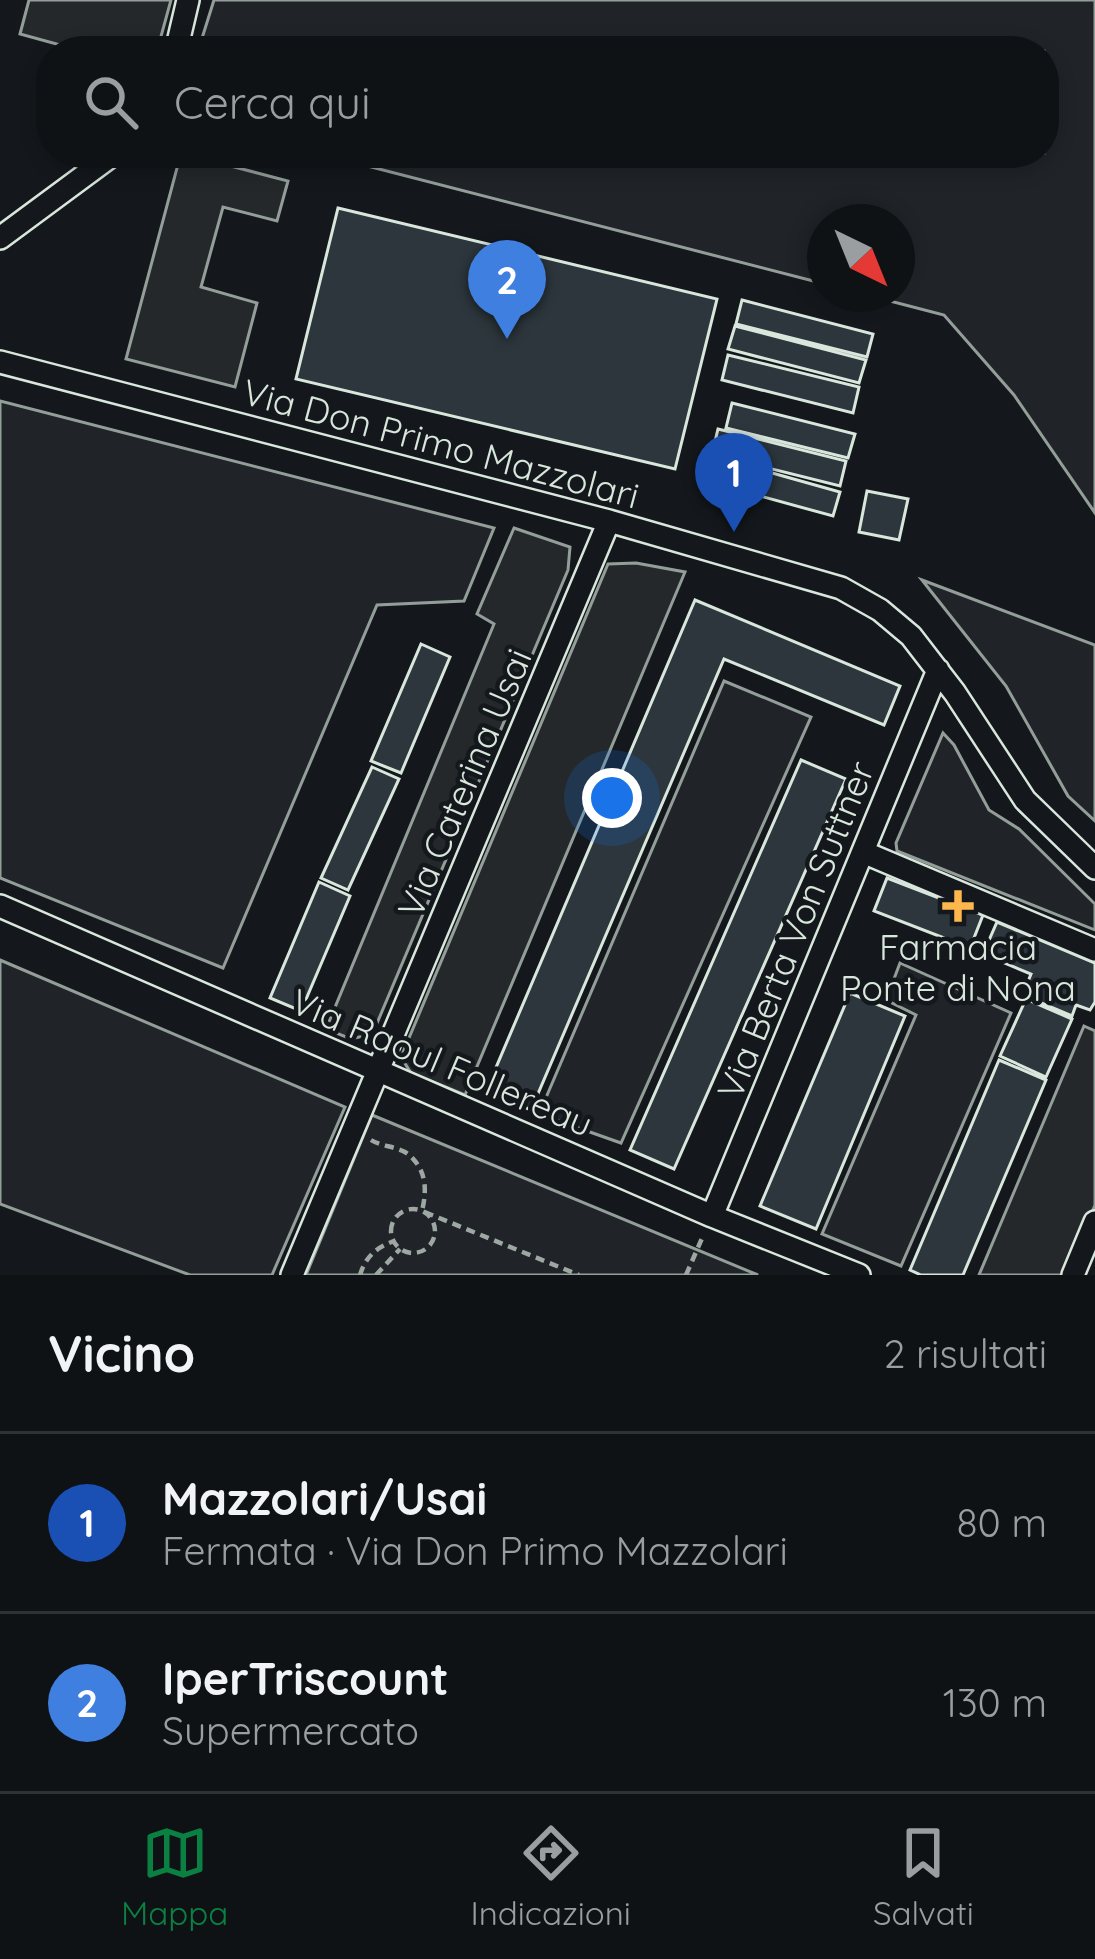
<!DOCTYPE html>
<html lang="it">
<head>
<meta charset="utf-8">
<style>
  :root { --surface:#0f1215; --page:#1d2022; --text:#f1f3f6; --muted:#9b9ea0; --line:#2f3234; --accent:#0b8043 }
  body { margin:0; font-family:Quicksand,sans-serif; background:var(--page); color:var(--text) }
  .compass { position:absolute; left:807px; top:204px; width:108px; height:108px; border-radius:50%; background:var(--surface); box-shadow:0 6px 18px #0003; rotate:137deg }
  .you { position:absolute; left:612px; top:798px; width:42px; height:42px; margin:-30px; border:9px solid #fff; border-radius:50%; background:#1a73e8; box-shadow:0 0 0 18px #1a73e833 }
  .badge { display:grid; place-items:center; width:78px; height:78px; border-radius:50%; background:var(--accent); color:#fff; font-size:39px; font-weight:700 }
  .pin { position:absolute; translate:-50% -99px; filter:drop-shadow(0 3px 6px #0008) }
  .pin::after { content:''; position:absolute; top:63px; width:42px; height:36px; background:inherit; clip-path:polygon(0 0,100% 0,50% 100%) }
  .list { margin:0; padding:0; list-style:none }
  h2 { display:flex; justify-content:space-between; align-items:center; height:156px; margin:0; padding:0 48px; font-size:51px }
  h2 small { font-size:39px; font-weight:400; color:var(--muted) }
  .list li { display:grid; grid-template-columns:78px 1fr auto; gap:36px; align-items:center; box-sizing:border-box; height:180px; padding:0 48px; border-top:3px solid var(--line) }
  .list b { display:block; font-size:45px; white-space:nowrap }
  .list p { margin:0; font-size:39px; white-space:nowrap; color:var(--muted) }
  .list em { font-size:39px; font-style:normal; color:var(--muted) }
  .icon { flex:none; width:66px; height:66px; fill:none; stroke:currentColor; stroke-width:2; stroke-linecap:round; stroke-linejoin:round }
  .map { position:relative; flex:none; width:1095px; height:1275px; overflow:hidden }
  .search { position:absolute; background:var(--surface); box-shadow:0 6px 18px #0003; left:36px; right:36px; top:36px; height:132px; display:flex; align-items:center; gap:30px; box-sizing:border-box; padding:0 42px; border-radius:48px; color:var(--muted); font-size:45px }
  .sheet { height:516px; background:var(--surface) }
  nav { display:flex; justify-content:space-around; align-items:center; box-sizing:border-box; height:168px; border-top:3px solid var(--line); background:var(--surface); font-size:33px; color:var(--muted) }
  nav a { display:grid; justify-items:center; gap:6px }
  nav .on { color:var(--accent) }
  .map>svg:first-child { display:block }
  .green { fill:#202428; stroke:#939e99; stroke-width:3 }
  .parking { fill:#24282b; stroke:#939e99; stroke-width:3 }
  .building { fill:#2c363c; stroke:#d8e6dc; stroke-width:3 }
  .lines { fill:none; stroke-linecap:round; stroke-linejoin:round }
  .street-casing { stroke:#d8e6dc; stroke-width:26 }
  .path { stroke:#9da8a2; stroke-width:4.5; stroke-dasharray:9 6; stroke-linecap:butt }
  .street { stroke:#14181c; stroke-width:21 }
  .poi-dot { fill:#ffb74d; stroke:#14181c; stroke-width:4.5 }
  .labels { text-anchor:middle; dominant-baseline:central; stroke-width:9; stroke-linejoin:round; paint-order:stroke }
  .street-label { font-size:36px; fill:#d8e6dc; stroke:#14181c }
  .poi-label { font-size:36px; fill:#d8e6dc; stroke:#14181c }
</style>
</head>
<body>
<div class="map">
<svg width="1095" height="1275" viewBox="0 0 1095 1275">
  <rect width="100%" height="100%" fill="#14181c"/>
  <path class="green" d="M214 0H1095V513L1014 395 944 315 863 294H897V222H825V284L317 153H1044V51H198Z
    M0 401 494 528 464 601 377 605 223 968 0 878Z
    M922 580 1095 645V821L1068 796 1006 686Z
    M724 681 811 717 621 1143 539 1114Z
    M943 733 954 745 989 810 1019 829 1095 904V930L897 851 896 843Z
    M0 960 345 1107 272 1275H190L0 1204Z
    M900 963 1011 1013 901 1266 822 1234 916 1015 886 1000Z
    M372 1115 758 1275H306Z"/>
  <path class="parking" d="M29 0H171L157 51H82L20 34Z
    M181 153 288 181 277 221 223 207 201 287 257 303 235 387 126 359Z
    M514 528 570 547 568 570 375 1028 368 1035 351 1039 326 1029 494 624 477 614Z
    M636 563 685 572 465 1095 411 1073 401 1057 608 564Z
    M1084 1026 1095 1031V1205L1065 1275H979Z"/>
  <path class="building" d="M338 208 717 299 675 469 296 379Z
    M742 300 873 334 867 357 736 324Z
    M735 326 866 360 859 383 728 349Z
    M728 355 859 387 853 413 722 380Z
    M732 403 855 434 848 458 726 428Z
    M718 429 846 461 840 486 712 454Z
    M708 455 840 492 833 516 702 480Z
    M867 491 908 499 899 540 859 532Z
    M695 600 900 686 884 725 724 659 531 1110 486 1091Z
    M421 644 450 657 401 773 371 761Z
    M801 760 846 779 674 1169 630 1150Z
    M372 767 399 779 348 890 321 878Z
    M887 878 983 915 970 948 874 911Z
    M319 882 350 896 301 1011 270 998Z
    M997 922 1095 963V1002L1090 1010 1076 1005 1072 1016 1034 1000 1039 989 1027 984 1031 974 983 954Z
    M850 993 905 1016 816 1229 760 1206Z
    M1026 999 1072 1019 1046 1077 1000 1056Z
    M999 1060 1046 1080 963 1275H921L910 1270Z"/>
  <g class="lines">
    <defs>
      <path id="street" d="M176 51 188 0
        M0 238 115 153
        M0 362 609 521 841 588 880 610 911 636 955 693 1025 800 1095 868
        M863 852 1095 950
        M0 906 712 1216 859 1275
        M712 1216 938 670
        M292 1275 609 521
        M1073 1275 1095 1222"/>
    </defs>
    <use href="#street" class="street-casing"/>
    <path class="path" d="M371 1140C380 1146 399 1147 408 1154 427 1170 427 1190 422 1211L579 1275
      M391 1231a22 22 0 1 1 44 0a22 22 0 1 1-44 0Z
      M360 1275C366 1256 376 1248 394 1241
      M376 1275 400 1249
      M686 1275 703 1236"/>
    <use href="#street" class="street"/>
  </g>
  <path class="poi-dot" d="M952 888h12v12h12v12h-12v12h-12v-12h-12v-12h12z"/>
  <g class="labels">
    <g class="street-label">
      <text transform="translate(441 443) rotate(15)">Via Don Primo Mazzolari</text>
      <text transform="translate(464 783) rotate(-67)">Via Caterina Usai</text>
      <text transform="translate(795 930) rotate(-68)">Via Berta Von Suttner</text>
      <text transform="translate(442 1062) rotate(23)">Via Raoul Follereau</text>
    </g>
    <g class="poi-label">
      <text x="958" y="946">Farmacia<tspan x="958" dy="41">Ponte di Nona</tspan></text>
    </g>
  </g>
</svg>
<svg class="compass" viewBox="-18 -18 36 36"><path d="M0-13l5 13h-10z" fill="#e53935"/><path d="M0 13l5-13h-10z" fill="#9b9ea0"/></svg>
<div class="you"></div>
<div class="pin badge" style="left:734px;top:532px;background:#1a4fb4">1</div>
<div class="pin badge" style="left:507px;top:339px;background:#3f7fe0">2</div>
<div class="search"><svg class="icon" aria-label="search" viewBox="0 0 24 24"><circle cx="10" cy="10" r="6"/><path d="M15 15l6 6"/></svg>Cerca qui</div>
</div>
<section class="sheet">
<h2>Vicino<small>2 risultati</small></h2>
<ul class="list">
<li><span class="badge" style="background:#1a4fb4">1</span><div><b>Mazzolari/Usai</b><p>Fermata · Via Don Primo Mazzolari</p></div><em>80 m</em></li>
<li><span class="badge" style="background:#3f7fe0">2</span><div><b>IperTriscount</b><p>Supermercato</p></div><em>130 m</em></li>
</ul>
</section>
<nav>
<a class="on"><svg class="icon" aria-label="map" viewBox="0 0 24 24"><path d="M3 6l6-2 6 2 6-2v14l-6 2-6-2-6 2zM9 4v14M15 6v14"/></svg>Mappa</a>
<a><svg class="icon" aria-label="directions" viewBox="0 0 24 24"><path d="M12 3l9 9-9 9-9-9zM9 14v-3h6M13 9l2 2-2 2"/></svg>Indicazioni</a>
<a><svg class="icon" aria-label="saved" viewBox="0 0 24 24"><path d="M7 4h10v16l-5-4-5 4z"/></svg>Salvati</a>
</nav>
</body>
</html>
